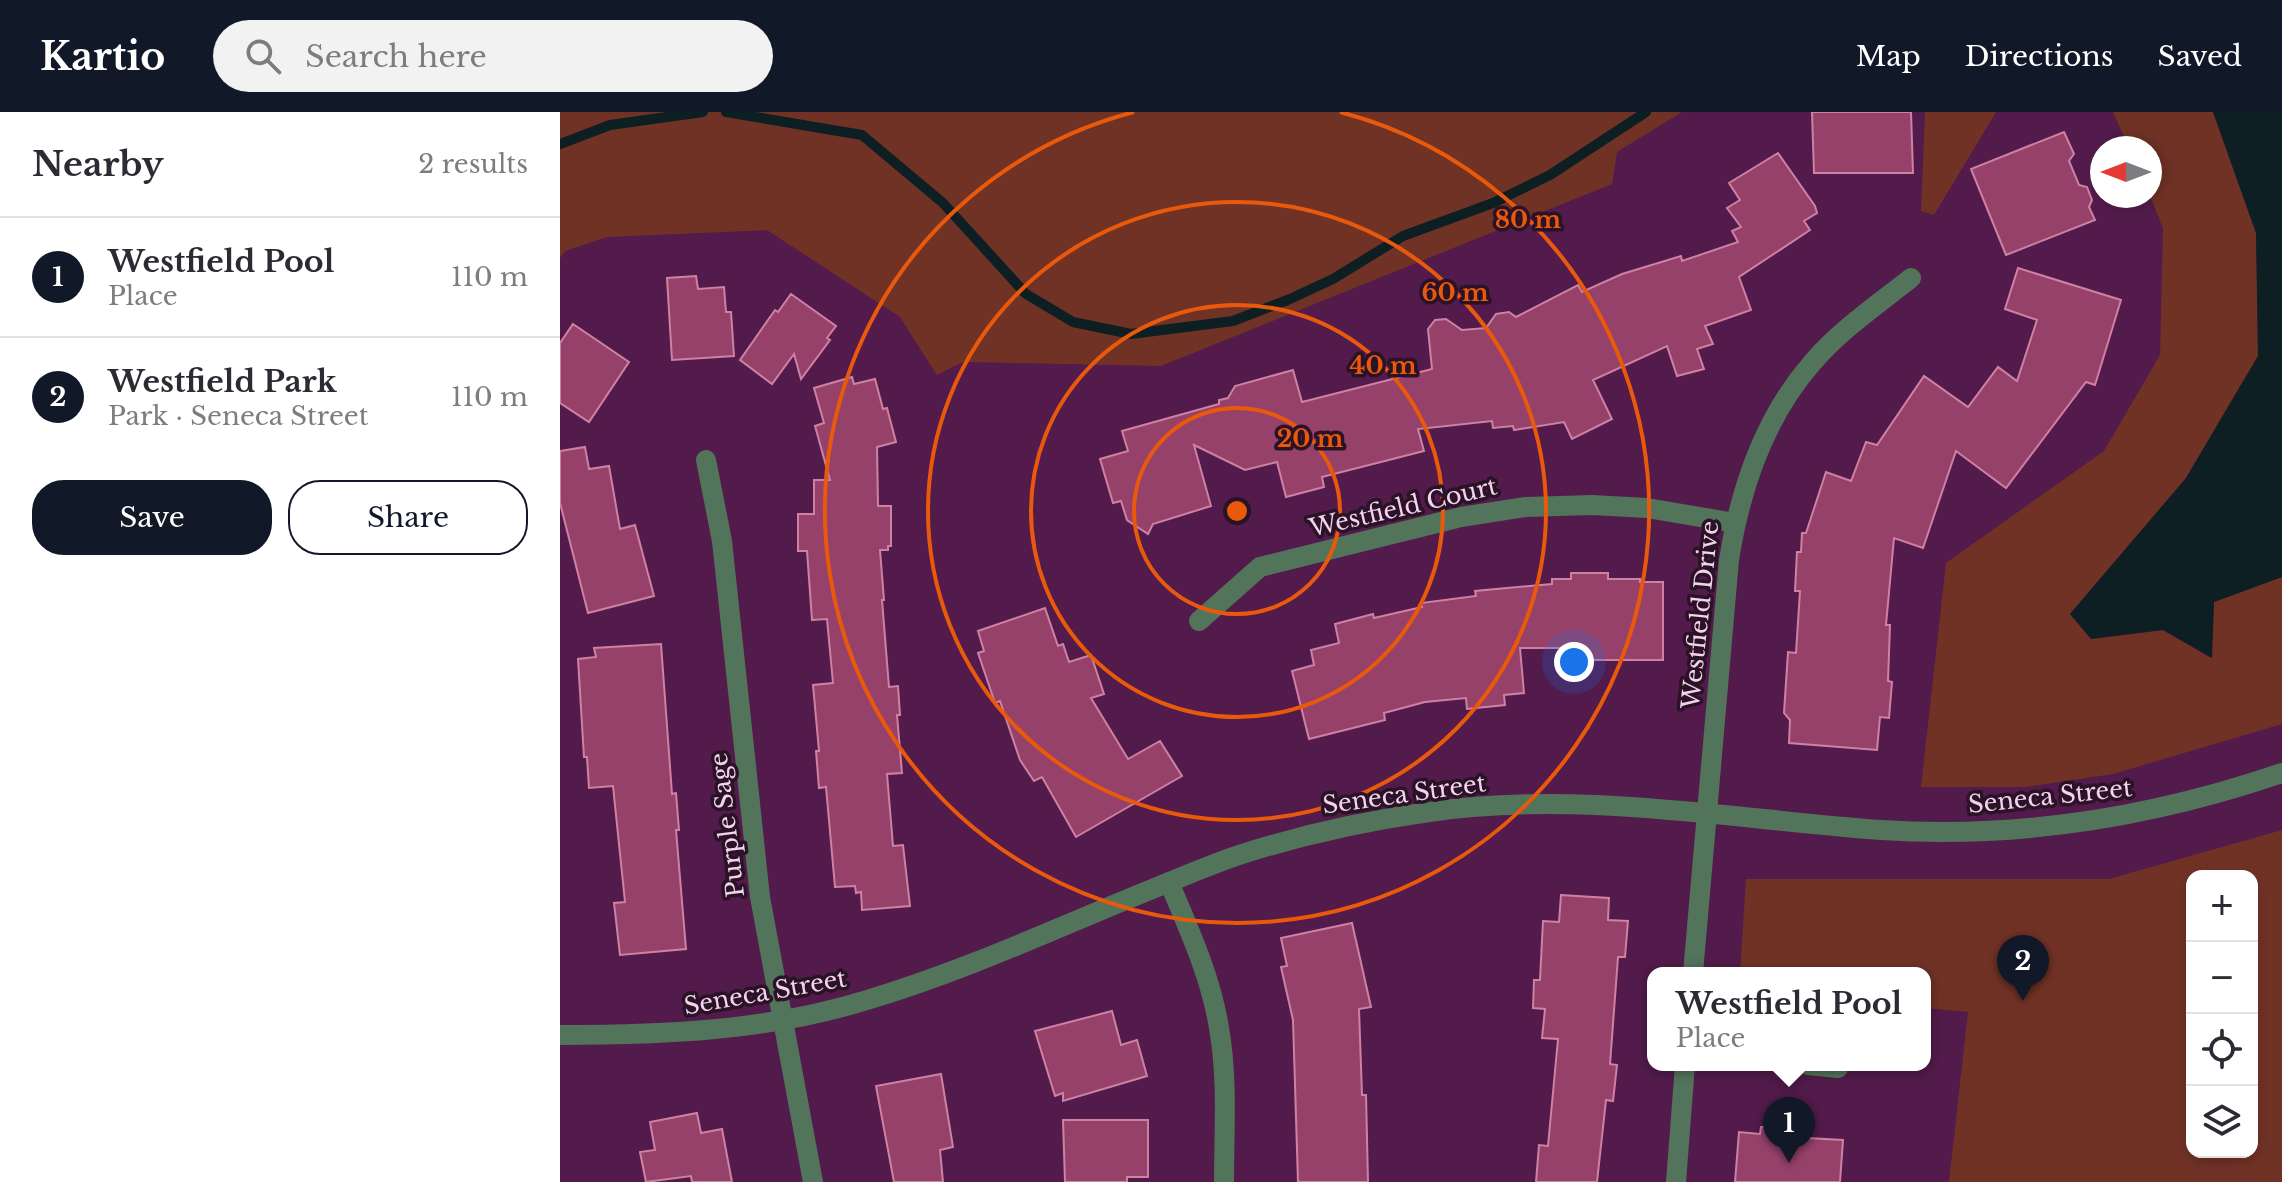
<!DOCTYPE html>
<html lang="en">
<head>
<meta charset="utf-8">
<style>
  :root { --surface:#fff; --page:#f2f2f3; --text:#2b2b33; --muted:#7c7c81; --line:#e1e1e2; --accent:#111827 }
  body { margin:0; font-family:"Libre Baskerville",serif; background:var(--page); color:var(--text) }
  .controls { position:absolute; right:24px; bottom:24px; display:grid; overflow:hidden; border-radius:16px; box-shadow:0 4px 12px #0003 }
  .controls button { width:72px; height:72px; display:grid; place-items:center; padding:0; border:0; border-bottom:2px solid var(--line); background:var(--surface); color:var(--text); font:40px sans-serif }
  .compass { position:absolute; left:1530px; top:24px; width:72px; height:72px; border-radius:50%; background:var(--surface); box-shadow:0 4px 12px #0003; rotate:270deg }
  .you { position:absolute; left:1014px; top:550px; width:28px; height:28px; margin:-20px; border:6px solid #fff; border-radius:50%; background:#1a73e8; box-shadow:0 0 0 12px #1a73e833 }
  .badge { display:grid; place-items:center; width:52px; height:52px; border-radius:50%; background:var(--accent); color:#fff; font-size:26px; font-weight:700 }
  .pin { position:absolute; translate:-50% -66px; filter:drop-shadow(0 2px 4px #0008) }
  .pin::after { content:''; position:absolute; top:42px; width:28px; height:24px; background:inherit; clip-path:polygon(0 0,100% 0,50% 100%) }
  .popup { position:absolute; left:1087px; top:855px; width:284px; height:104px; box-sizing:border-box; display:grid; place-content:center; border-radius:16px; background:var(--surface); filter:drop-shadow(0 2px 6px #0005); font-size:26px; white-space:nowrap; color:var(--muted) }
  .popup b { font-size:30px; color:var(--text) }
  .popup::after { content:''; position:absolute; left:50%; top:100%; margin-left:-16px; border:16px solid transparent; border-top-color:var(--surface) }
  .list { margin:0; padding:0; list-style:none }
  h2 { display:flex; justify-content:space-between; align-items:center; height:104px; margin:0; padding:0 32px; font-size:34px }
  h2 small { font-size:26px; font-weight:400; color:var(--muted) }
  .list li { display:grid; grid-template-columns:52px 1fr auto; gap:24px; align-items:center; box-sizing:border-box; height:120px; padding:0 32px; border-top:2px solid var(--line) }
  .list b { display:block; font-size:30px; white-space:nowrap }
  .list p { margin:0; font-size:26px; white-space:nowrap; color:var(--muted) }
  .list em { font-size:26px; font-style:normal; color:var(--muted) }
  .actions { display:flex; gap:16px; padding:24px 32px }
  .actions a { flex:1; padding:18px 0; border:2px solid var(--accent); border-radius:32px; text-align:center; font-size:28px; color:var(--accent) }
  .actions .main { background:var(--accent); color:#fff }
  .icon { flex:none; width:44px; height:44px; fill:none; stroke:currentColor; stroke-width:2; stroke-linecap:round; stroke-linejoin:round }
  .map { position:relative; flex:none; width:1722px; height:1070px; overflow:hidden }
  header { display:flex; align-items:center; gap:48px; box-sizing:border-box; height:112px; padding:0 40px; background:var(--accent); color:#fff }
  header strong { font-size:38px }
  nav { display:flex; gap:44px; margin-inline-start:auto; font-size:28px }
  .search { width:560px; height:72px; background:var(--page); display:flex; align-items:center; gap:20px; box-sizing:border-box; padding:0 28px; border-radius:44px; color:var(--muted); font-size:30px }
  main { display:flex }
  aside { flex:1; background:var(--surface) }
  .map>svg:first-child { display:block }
  .green { fill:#713226; fill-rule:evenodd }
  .water { fill:#0d1f22 }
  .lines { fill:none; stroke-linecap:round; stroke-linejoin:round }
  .stream { stroke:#0d1f22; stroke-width:10 }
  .building { fill:#96416a; stroke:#cf81a3; stroke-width:2 }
  .minor { stroke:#52745b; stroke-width:20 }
  .ring { fill:none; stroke:#e8590c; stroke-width:4 }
  .labels { text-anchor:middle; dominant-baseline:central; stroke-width:7; stroke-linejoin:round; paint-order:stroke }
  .street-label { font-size:24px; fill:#f4d2ee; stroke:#2a1227 }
  .centre { fill:#e8590c; stroke:#2a1227; stroke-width:4 }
  .ring-label { font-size:24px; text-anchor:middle; font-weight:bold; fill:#e8590c; stroke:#2a1227; stroke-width:7; stroke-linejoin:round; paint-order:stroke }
</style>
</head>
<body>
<header>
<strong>Kartio</strong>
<div class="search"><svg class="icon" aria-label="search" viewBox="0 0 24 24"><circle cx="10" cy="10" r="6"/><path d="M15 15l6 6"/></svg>Search here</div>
<nav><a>Map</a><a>Directions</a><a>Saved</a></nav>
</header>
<main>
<aside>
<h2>Nearby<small>2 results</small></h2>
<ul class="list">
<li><span class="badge">1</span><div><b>Westfield Pool</b><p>Place</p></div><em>110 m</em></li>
<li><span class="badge">2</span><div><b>Westfield Park</b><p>Park · Seneca Street</p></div><em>110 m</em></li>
</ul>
<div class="actions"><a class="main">Save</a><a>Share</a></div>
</aside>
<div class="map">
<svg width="1722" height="1070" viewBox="0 0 1722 1070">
  <rect width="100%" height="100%" fill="#521b4b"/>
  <path class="green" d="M0 0H1122L1057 40 1052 72 601 254 403 250 377 263 340 205 207 118 47 125 5 139 0 146Z
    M1365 0H1436L1374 103 1361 99Z
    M1553 0H1653L1696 121 1698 244 1626 366 1510 502 1531 527 1603 518 1651 546 1654 490 1722 465V612L1553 662 1465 675H1361L1386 451 1544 339 1600 243 1603 116 1590 84V36H1569Z
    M1722 718V1070H1389L1408 900 1365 896V861H1180L1186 767H1549ZM1632 764H1692V1040H1632Z"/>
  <path class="water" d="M1653 0H1722V465L1654 490 1652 546 1603 518 1531 527 1510 502 1626 366 1698 244 1696 121Z"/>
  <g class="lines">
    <path class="stream" d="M166 0 302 23 383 91 466 182 513 210 571 222 673 209 730 187 773 167 843 124 933 91 990 63 1086 0
      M0 32 50 13 143 0"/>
  </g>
  <path class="building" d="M1252 0H1351L1353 61H1254Z
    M1504 20 1514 42 1509 49 1519 73 1527 75 1532 88 1529 95 1535 108 1446 143 1411 57Z
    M1218 41 1255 94 1257 101 1244 109 1250 118 1179 165 1191 198 1145 214 1153 232 1137 237 1144 257 1117 264 1107 234 1033 268 1052 307 1012 327 1004 310 954 318 953 314 933 316 932 309 858 317 864 339 762 365 764 375 726 385 717 350 685 358 634 333 651 394 593 412 588 422 567 408 561 389 553 391 540 347 568 339 562 319 659 292V288L668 286 675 274 733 258 742 290 872 257 868 217 875 208 886 207 902 218 926 216 936 202 949 200 956 205 1018 173 1022 180 1062 162 1121 144 1122 149 1178 130 1172 119 1181 115 1167 96 1180 88 1169 71Z
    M1458 156 1561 188 1535 273 1526 270 1446 376 1396 339 1363 436 1334 426 1326 513H1330L1328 569 1332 570 1329 606 1320 605 1317 638 1229 631 1230 608 1224 601 1228 540 1236 541 1240 479H1235L1237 440H1241L1242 421H1246L1266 360 1291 369 1306 330 1317 333 1364 264 1408 295 1438 255 1457 269 1477 208 1445 197Z
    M136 164 138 177 164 175 166 200H171L174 244 112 248 107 166Z
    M231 182 276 214 267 226 270 228 241 267 234 242 212 272 180 248 215 198 218 200Z
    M13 212 69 250 29 310 0 291V231Z
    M292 265 294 272 315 267 323 297 327 296 336 330 317 335 318 394H331V434H328V438H320L324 488H322L329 575 338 574 340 603H337L342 661 327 662 333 734 343 733 350 794 302 798 301 780 296 781 295 774 275 775 266 675 259 676 256 639H259L253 573 273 571 267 507 252 508 247 439H238V402H254V368H270L255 314 264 311 254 276Z
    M25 335 29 357 49 354 60 417 75 413 94 484 28 501 0 391V339Z
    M1011 461H1048V467H1080V470H1103V548H1032L1016 539V536H960L964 581 944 583 945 593 907 597 906 586 865 590 824 601 825 608 749 627 732 559 754 553 751 538 779 531 775 512 813 502 814 506 862 495 861 491 916 484 915 479 992 472V467H1011Z
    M485 496 498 534 503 532 509 550 531 543 544 582 531 586 568 647 600 629 622 664 516 725 482 665 474 669 460 648 440 589 435 591 418 541 424 539 418 519Z
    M101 532 112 682 116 681 119 718H116L126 837 60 843 54 791 65 790 53 674 29 676 27 645H24L18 547 36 545 34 536Z
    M1001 783 1049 786 1048 808 1068 809 1065 845H1058L1050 952 1057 953 1053 989 1046 988 1037 1070H976L979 1033 988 1034 998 927 982 926 985 897 973 896 974 868H980L983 809 999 810Z
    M792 811 811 895 799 897 802 983H806L808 1070H738L733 908 721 855 727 854 721 826Z
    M552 899 561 933 577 928 587 964 503 989V981L495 984 475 919Z
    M381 962 393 1035 380 1038 383 1070H334L316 974Z
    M137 1001 141 1021 162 1017 172 1070H132L131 1064 86 1070 80 1040 95 1038 90 1010Z
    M503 1008H588V1065H567V1070H505Z
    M1201 1015 1229 1016V1025L1283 1028 1280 1070H1175L1179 1020 1200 1022Z"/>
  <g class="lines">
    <path class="minor" d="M146 348 162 429 200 785 253 1070
      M639 509 700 455 901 405 966 395 1032 393 1087 396 1175 411
      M609 770C629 818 651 865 659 916 668 967 664 1019 664 1070
      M1133 861 1169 448C1180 378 1204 306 1252 251 1280 218 1317 193 1351 166
      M0 923C104 923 207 919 307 888 401 860 490 819 580 782 613 769 646 754 679 743 741 723 805 709 869 700 1019 678 1171 707 1321 718 1457 727 1593 705 1722 661
      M1248 953 1278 956
      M1116 1070 1125 953"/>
  </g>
  <g class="ring">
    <circle cx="677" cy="399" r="103"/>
    <circle cx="677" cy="399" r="206"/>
    <circle cx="677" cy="399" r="309"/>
    <path d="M780 0A412 412 0 1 1 574 0"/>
  </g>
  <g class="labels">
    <g class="street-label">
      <text transform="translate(843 395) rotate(-13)">Westfield Court</text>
      <text transform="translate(1140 503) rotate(-84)">Westfield Drive</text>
      <text transform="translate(844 682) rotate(-8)">Seneca Street</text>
      <text transform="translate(1490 684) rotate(-6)">Seneca Street</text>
      <text transform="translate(167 713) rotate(-97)">Purple Sage</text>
      <text transform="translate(205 880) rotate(-10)">Seneca Street</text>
    </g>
  </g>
  <circle cx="677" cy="399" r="12" class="centre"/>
  <g class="ring-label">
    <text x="968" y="116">80 m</text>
    <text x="895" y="189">60 m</text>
    <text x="823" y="262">40 m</text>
    <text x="750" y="335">20 m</text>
  </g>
</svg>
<div class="controls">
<button>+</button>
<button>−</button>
<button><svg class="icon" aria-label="locate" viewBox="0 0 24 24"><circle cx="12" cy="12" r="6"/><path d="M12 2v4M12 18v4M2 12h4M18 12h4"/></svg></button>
<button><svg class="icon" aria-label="layers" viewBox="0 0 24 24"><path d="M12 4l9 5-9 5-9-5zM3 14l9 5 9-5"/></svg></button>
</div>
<svg class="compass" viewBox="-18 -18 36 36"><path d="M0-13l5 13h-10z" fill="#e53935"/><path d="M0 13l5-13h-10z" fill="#7c7c81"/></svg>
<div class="you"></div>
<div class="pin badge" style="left:1229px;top:1051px">1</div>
<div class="popup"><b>Westfield Pool</b>Place</div>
<div class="pin badge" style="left:1463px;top:889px">2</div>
</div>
</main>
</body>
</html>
